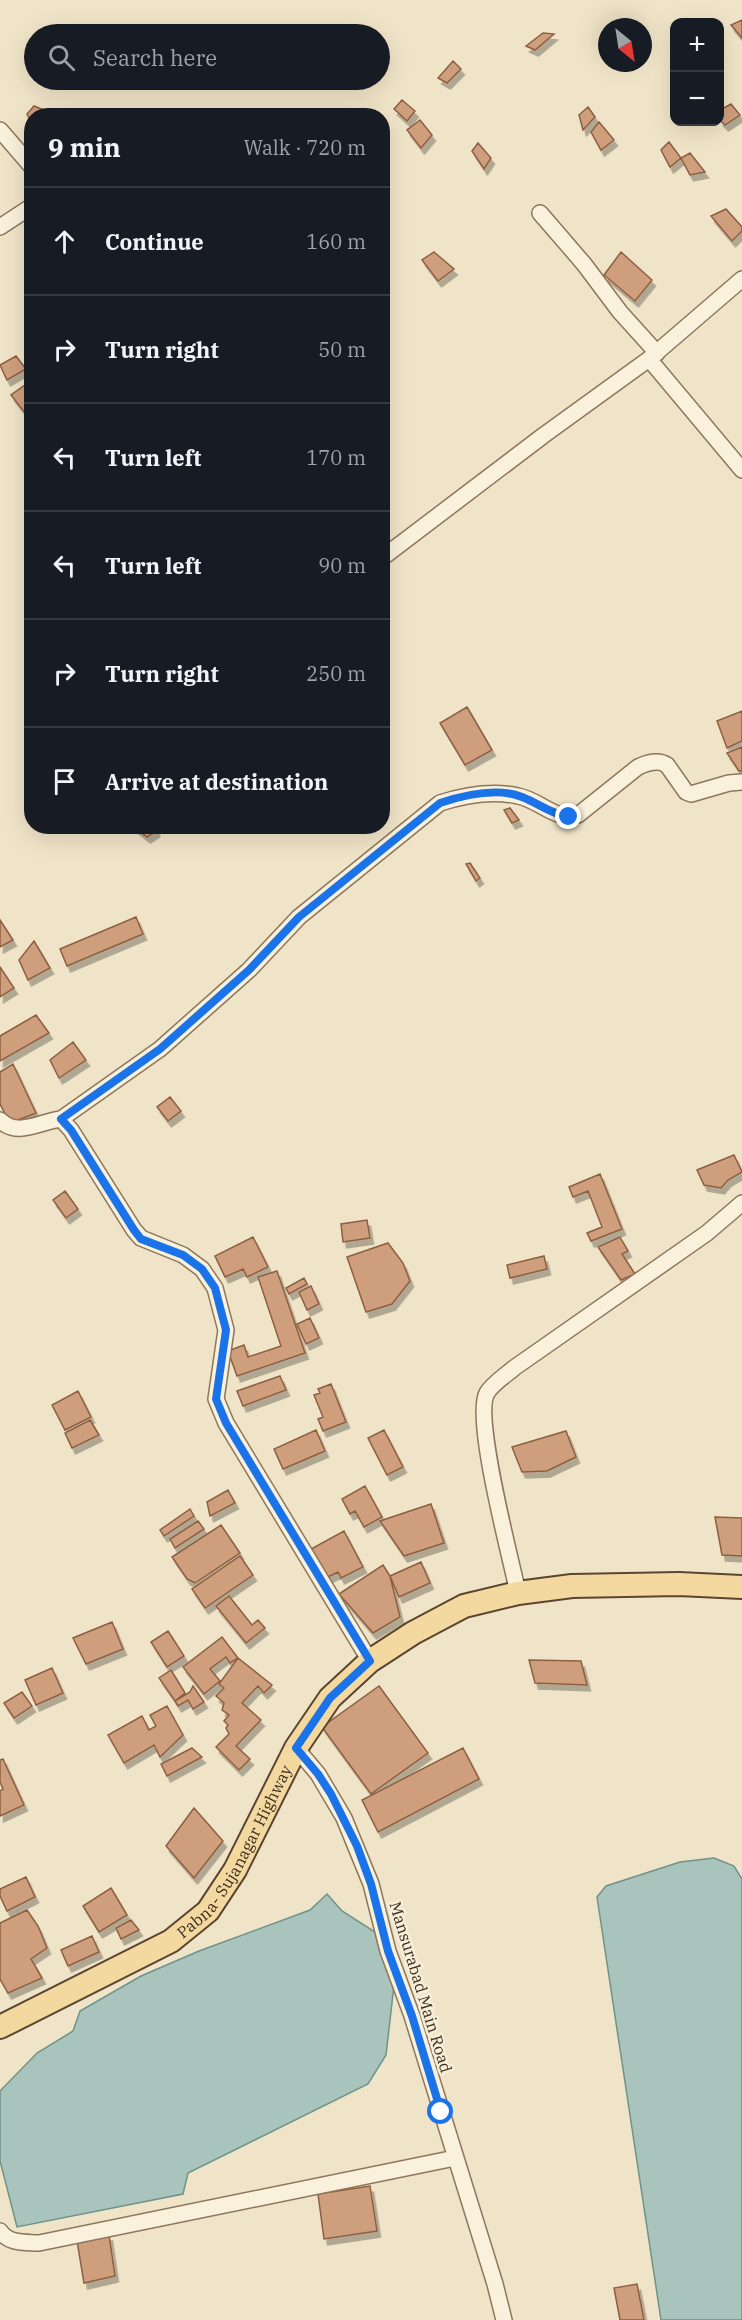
<!DOCTYPE html>
<html lang="en">
<head>
<meta charset="utf-8">
<style>
  :root { --surface:#171b24; --page:#242831; --text:#f1f3f6; --muted:#9ea1a6; --line:#363941 }
  body { margin:0; font-family:"IBM Plex Serif",serif; background:var(--page); color:var(--text) }
  .controls { position:absolute; right:18px; top:18px; display:grid; overflow:hidden; border-radius:12px; box-shadow:0 6px 24px #0002 }
  .controls button { width:54px; height:54px; display:grid; place-items:center; padding:0; border:0; border-bottom:2px solid var(--line); background:var(--surface); color:var(--text); font:30px sans-serif }
  .compass { position:absolute; left:598px; top:18px; width:54px; height:54px; border-radius:50%; background:var(--surface); box-shadow:0 6px 24px #0002; rotate:150deg }
  .stop { position:absolute; width:18px; height:18px; margin:-14px; border:4px solid #1a73e8; border-radius:50%; background:#fff }
  .stop.end { background:#1a73e8; border-color:#fff; box-shadow:0 2px 6px #0008 }
  .list { margin:0; padding:0; list-style:none }
  h2 { display:flex; justify-content:space-between; align-items:center; height:78px; margin:0; padding:0 24px; font-size:26px }
  h2 small { font-size:20px; font-weight:400; color:var(--muted) }
  .list li { display:grid; grid-template-columns:39px 1fr auto; gap:18px; align-items:center; box-sizing:border-box; height:108px; padding:0 24px; border-top:2px solid var(--line) }
  .list b { display:block; font-size:22px; white-space:nowrap }
  .list em { font-size:20px; font-style:normal; color:var(--muted) }
  .icon { flex:none; width:33px; height:33px; fill:none; stroke:currentColor; stroke-width:2; stroke-linecap:round; stroke-linejoin:round }
  .map { position:relative; flex:none; width:742px; height:2320px; overflow:hidden }
  .search { position:absolute; background:var(--surface); box-shadow:0 6px 24px #0002; left:24px; top:24px; width:366px; height:66px; display:flex; align-items:center; gap:15px; box-sizing:border-box; padding:0 21px; border-radius:33px; color:var(--muted); font-size:22px }
  .panel { position:absolute; background:var(--surface); box-shadow:0 6px 24px #0002; left:24px; top:108px; width:366px; height:726px; border-radius:24px }
  .map>svg:first-child { display:block }
  .water { fill:#a9c4bc; stroke:#6f938a; stroke-width:1.5 }
  .building { fill:#cf9f7d; stroke:#8d5f41; stroke-width:1.5; filter:url(#shadow) }
  .lines { fill:none; stroke-linecap:round; stroke-linejoin:round }
  .street-casing { stroke:#8d765c; stroke-width:18 }
  .primary-casing { stroke:#5b4430; stroke-width:26 }
  .street { stroke:#faf1dc; stroke-width:15 }
  .primary { stroke:#f3d9a0; stroke-width:22 }
  .route { stroke:#1a73e8; stroke-width:8 }
  .labels { text-anchor:middle; dominant-baseline:central; stroke-width:5; stroke-linejoin:round; paint-order:stroke }
  .street-label { font-size:16px; fill:#3d2e20; stroke:#f7eed8 }
</style>
</head>
<body>
<div class="map">
<svg width="742" height="2320" viewBox="0 0 742 2320">
  <defs>
    <filter id="shadow"><feDropShadow dx="3.5" dy="6" stdDeviation="0" flood-color="#0004"/></filter>
  </defs>
  <rect width="100%" height="100%" fill="#f0e4c8"/>
  <path class="water" d="M714 1858 734 1866 742 1879V2320H661L597 1897 606 1886 680 1862Z
    M327 1894 342 1911 375 1932 394 1985 386 2055 368 2084 188 2173 183 2194 17 2227 0 2161V2091L37 2053 73 2031 80 2011 141 1976 199 1951 310 1910Z"/>
  <path class="building" d="M742 20V38L731 25Z
    M543 33 554 34 535 50 526 46Z
    M453 61 461 69 447 83 438 78Z
    M402 100 415 111 407 121 394 109Z
    M731 104 740 115 725 125 720 120V110Z
    M34 106 44 110 36 116H32L30 120 27 114Z
    M588 107 595 117 583 130 579 115Z
    M420 120 432 135 421 148 407 130Z
    M599 122 614 140 601 150 591 132Z
    M669 142 681 158 670 167 661 150Z
    M478 143 491 158 484 169 472 151Z
    M690 153 705 172 690 175 681 158Z
    M726 209 742 227V231L732 241 711 216Z
    M434 252 454 269 438 281 422 260Z
    M621 252 652 280 635 301 604 275Z
    M16 356 26 369 7 380 0 365Z
    M32 380V422L11 395Z
    M467 707 492 750 465 765 440 723Z
    M742 711V741L727 748 717 721Z
    M742 747V771H739L727 753Z
    M510 808 519 820 512 823 504 810Z
    M133 826H156V831L147 837Z
    M470 863 480 878 476 881 466 864Z
    M136 917 143 934 67 966 60 949Z
    M0 920 13 940 0 947Z
    M34 941 50 968 28 980 19 960Z
    M0 967 14 988 0 997Z
    M36 1015 49 1033 0 1061V1036Z
    M73 1042 86 1060 59 1078 50 1060Z
    M13 1064 36 1113 10 1123 0 1104V1072Z
    M170 1097 181 1111 168 1121 157 1107Z
    M734 1155 742 1172 728 1180 721 1188 704 1185 697 1170Z
    M600 1174 622 1229 591 1241 587 1233 602 1227 588 1191 573 1197 569 1187Z
    M65 1191 78 1209 66 1218 53 1200Z
    M367 1220 370 1238 343 1242 341 1224Z
    M253 1237 268 1267 247 1277 243 1269 225 1277 215 1256Z
    M620 1237 628 1251 622 1254 635 1274 621 1280 598 1247Z
    M388 1243 403 1263 410 1281 392 1304 366 1312 347 1257Z
    M544 1256 547 1269 510 1278 507 1265Z
    M277 1271 305 1353 237 1376 228 1351 244 1345 248 1357 281 1346 258 1277Z
    M304 1278 307 1284 289 1294 286 1288Z
    M311 1286 319 1304 307 1310 299 1292Z
    M310 1318 319 1338 306 1344 297 1324Z
    M280 1376 286 1390 243 1406 237 1391Z
    M331 1384 346 1422 323 1431 318 1419 323 1417 314 1395 320 1393 318 1389Z
    M78 1391 91 1417 65 1430 52 1405Z
    M90 1420 99 1435 72 1448 65 1433Z
    M316 1430 325 1451 283 1469 274 1449Z
    M384 1430 403 1467 387 1475 368 1438Z
    M566 1431 576 1457 547 1471 522 1472 512 1447Z
    M365 1486 382 1517 364 1527 355 1511 350 1514 342 1499Z
    M228 1490 235 1503 210 1516 207 1502Z
    M431 1504 444 1543 404 1556 380 1521Z
    M190 1509 194 1516 164 1536 160 1530Z
    M715 1517 742 1518V1556L722 1555Z
    M198 1521 204 1529 175 1548 170 1539Z
    M221 1525 240 1553 195 1583 187 1579 172 1557Z
    M344 1531 363 1567 341 1578 338 1572 326 1578 311 1549Z
    M240 1556 253 1575 205 1608 192 1589Z
    M421 1562 430 1583 399 1597 390 1576Z
    M383 1565 390 1576 400 1617 373 1633 339 1594Z
    M229 1596 252 1625 258 1620 265 1628 246 1643 216 1606Z
    M112 1622 123 1649 86 1664 73 1638Z
    M168 1631 184 1656 167 1667 151 1642Z
    M222 1637 238 1658 230 1663 226 1657 210 1669 220 1681 204 1694 183 1667Z
    M238 1658 272 1685 264 1693 258 1686 242 1703 261 1720 236 1746 250 1759 239 1770 216 1747 229 1734 226 1728 228 1725 224 1721 229 1715 222 1710 224 1703 216 1696 224 1688 219 1684Z
    M529 1660 581 1661 587 1685 535 1683Z
    M52 1668 63 1693 36 1705 25 1680Z
    M171 1670 185 1693 175 1701 159 1678Z
    M193 1686 204 1702 193 1709 188 1700 178 1706 175 1701 190 1692Z
    M379 1686 428 1753 371 1794 322 1727Z
    M22 1692 32 1706 14 1718 4 1703Z
    M167 1706 183 1735 160 1757 154 1745 124 1763 108 1735 142 1716 149 1730 156 1726 150 1715Z
    M192 1748 202 1757 167 1776 161 1764Z
    M463 1748 479 1779 378 1832 362 1800Z
    M3 1759 24 1805 0 1816V1791L3 1789 0 1782V1760Z
    M194 1808 223 1841 194 1878 166 1846Z
    M26 1877 35 1897 7 1911 0 1896V1889Z
    M111 1888 127 1915 99 1932 83 1906Z
    M27 1910 38 1926 47 1948 31 1959 42 1978 8 1993 0 1979V1923Z
    M131 1920 139 1930 121 1939 116 1928Z
    M92 1936 99 1952 68 1966 61 1950Z
    M370 2186 377 2231 324 2239 318 2194Z
    M109 2235 115 2276 84 2283 77 2241Z
    M637 2284 644 2320H620L614 2288Z"/>
  <g class="lines">
    <defs>
      <path id="street" d="M0 130 32 167
        M540 213 584 264 620 312 657 353
        M0 227 32 206
        M649 359 742 279
        M382 558 544 435 649 359 742 470
        M61 1119 160 1049 249 970 299 917 440 803C465 795 491 790 518 796 540 800 554 821 578 815L638 767C647 763 658 759 667 765L686 792 691 794 729 783 742 782
        M0 1120C17 1138 41 1121 61 1119L71 1130 134 1230 141 1238 183 1255 202 1269 215 1288 226 1330 216 1399 226 1423 370 1661
        M518 1593C511 1559 473 1417 487 1393 492 1384 506 1375 514 1368L707 1233 742 1203
        M296 1748 318 1774 344 1818 371 1884 388 1951 412 2016 495 2284 504 2320
        M0 2231C9 2244 24 2242 39 2243L455 2158"/>
      <g id="primary">
        <path id="s1" d="M0 2027 171 1941 208 1911 235 1870 296 1748 330 1698 370 1661 413 1633 464 1606 518 1593 572 1586 679 1584 742 1587"/>
      </g>
    </defs>
    <use href="#street" class="street-casing"/>
    <use href="#primary" class="primary-casing"/>
    <use href="#street" class="street"/>
    <use href="#primary" class="primary"/>
  </g>
  <g class="lines">
    <path class="route" d="M441 2112 412 2016 388 1951 371 1884 357 1846 331 1794 318 1774 296 1748 330 1698 370 1661 226 1423 216 1399 226 1330 215 1288 202 1269 183 1255 141 1239 134 1230 71 1130 61 1119 160 1049 249 970 299 917 440 803C464 795 497 787 522 797 538 803 551 814 569 817"/>
  </g>
  <g class="labels">
    <g class="street-label">
      <text stroke="none"><textPath href="#s1" startOffset="303">Pabna- Sujanagar Highway</textPath></text>
      <text transform="translate(421 1987) rotate(73)">Mansurabad Main Road</text>
    </g>
  </g>
</svg>
<div class="controls">
<button>+</button>
<button>−</button>
</div>
<svg class="compass" viewBox="-18 -18 36 36"><path d="M0-13l5 13h-10z" fill="#e53935"/><path d="M0 13l5-13h-10z" fill="#9ea1a6"/></svg>
<div class="stop" style="left:441px;top:2112px"></div>
<div class="stop end" style="left:569px;top:817px"></div>
<div class="search"><svg class="icon" aria-label="search" viewBox="0 0 24 24"><circle cx="10" cy="10" r="6"/><path d="M15 15l6 6"/></svg>Search here</div>
<section class="panel">
<h2>9 min<small>Walk · 720 m</small></h2>
<ul class="list">
<li><svg class="icon" aria-label="ahead" viewBox="0 0 24 24"><path d="M12 20V5M6 11l6-6 6 6"/></svg><div><b>Continue</b></div><em>160 m</em></li>
<li><svg class="icon" aria-label="right" viewBox="0 0 24 24"><path d="M7 20v-9h11M14 6l5 5-5 5"/></svg><div><b>Turn right</b></div><em>50 m</em></li>
<li><svg class="icon" aria-label="left" viewBox="0 0 24 24"><path d="M17 20v-9H6M10 6l-5 5 5 5"/></svg><div><b>Turn left</b></div><em>170 m</em></li>
<li><svg class="icon" aria-label="left" viewBox="0 0 24 24"><path d="M17 20v-9H6M10 6l-5 5 5 5"/></svg><div><b>Turn left</b></div><em>90 m</em></li>
<li><svg class="icon" aria-label="right" viewBox="0 0 24 24"><path d="M7 20v-9h11M14 6l5 5-5 5"/></svg><div><b>Turn right</b></div><em>250 m</em></li>
<li><svg class="icon" aria-label="arrive" viewBox="0 0 24 24"><path d="M6 21V4h12l-3 4 3 4H6"/></svg><div><b>Arrive at destination</b></div></li>
</ul>
</section>
</div>
</body>
</html>
